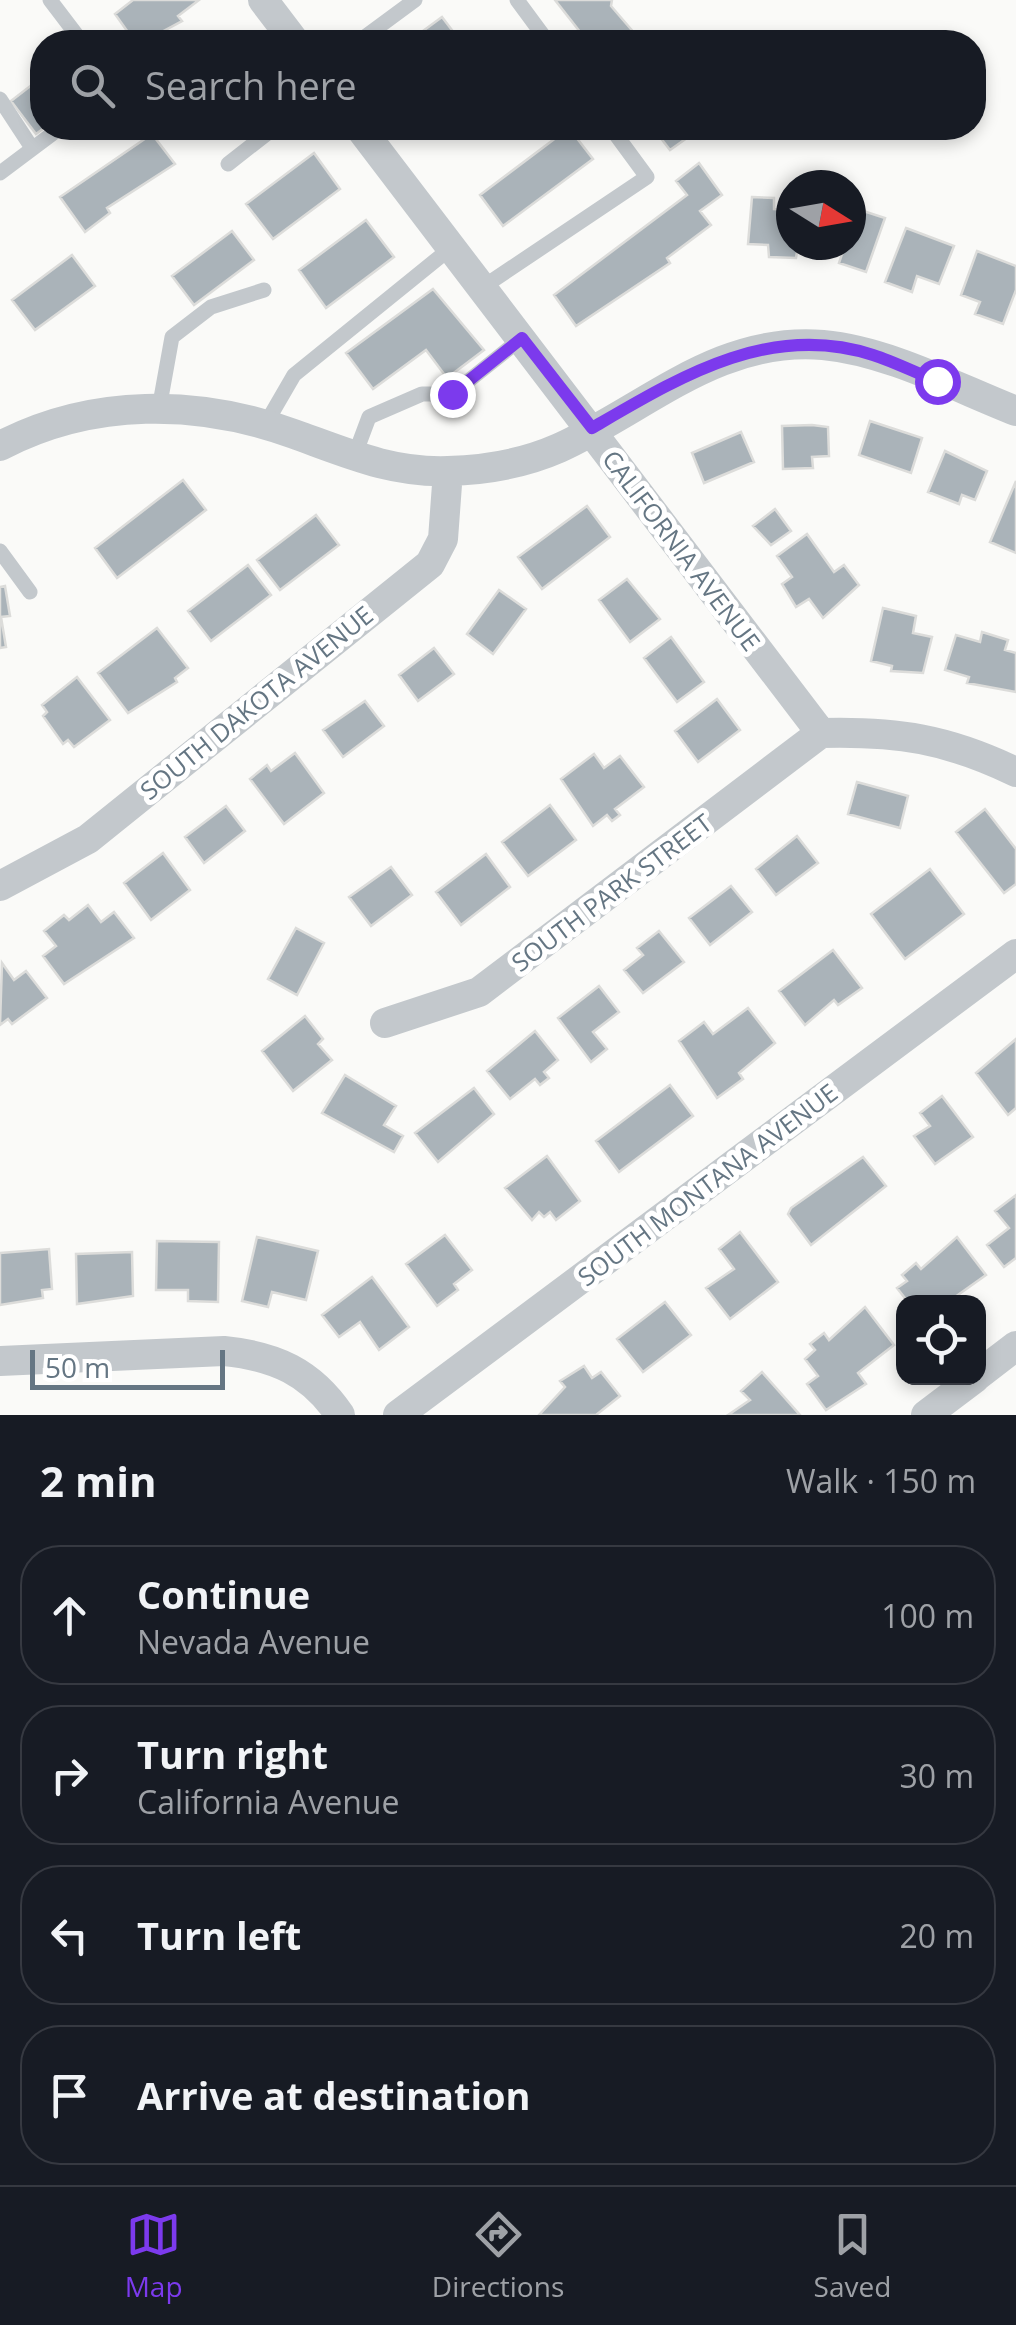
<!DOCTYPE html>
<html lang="en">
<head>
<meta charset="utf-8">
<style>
  :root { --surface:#171b24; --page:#20242c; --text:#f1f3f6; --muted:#9ea1a6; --line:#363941; --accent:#7c3aed }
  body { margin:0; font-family:"Open Sans",sans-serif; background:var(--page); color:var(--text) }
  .controls { position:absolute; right:30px; bottom:30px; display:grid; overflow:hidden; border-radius:20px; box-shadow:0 5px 15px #0003 }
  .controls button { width:90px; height:90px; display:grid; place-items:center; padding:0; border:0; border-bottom:2px solid var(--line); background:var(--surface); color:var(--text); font:50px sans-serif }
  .compass { position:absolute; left:776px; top:170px; width:90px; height:90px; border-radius:50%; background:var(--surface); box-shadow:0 5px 15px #0003; rotate:101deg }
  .scale { position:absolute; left:30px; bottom:25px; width:195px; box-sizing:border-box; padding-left:10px; border:5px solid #657683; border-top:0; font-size:28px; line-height:35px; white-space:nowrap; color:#657683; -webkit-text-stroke:8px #fff; paint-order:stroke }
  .stop { position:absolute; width:30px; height:30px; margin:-22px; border:8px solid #7c3aed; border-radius:50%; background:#fff }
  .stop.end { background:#7c3aed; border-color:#fff; box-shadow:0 2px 10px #0008 }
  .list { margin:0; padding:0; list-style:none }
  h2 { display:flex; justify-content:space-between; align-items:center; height:130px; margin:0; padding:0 40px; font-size:42px }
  h2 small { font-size:32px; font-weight:400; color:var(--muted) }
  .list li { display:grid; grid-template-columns:65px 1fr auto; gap:30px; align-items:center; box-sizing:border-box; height:140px; margin:0 20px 20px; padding:0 20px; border:2px solid var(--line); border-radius:40px }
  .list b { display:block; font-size:38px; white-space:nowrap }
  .list p { margin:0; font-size:32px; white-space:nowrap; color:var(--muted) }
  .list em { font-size:32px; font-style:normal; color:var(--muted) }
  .icon { flex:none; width:55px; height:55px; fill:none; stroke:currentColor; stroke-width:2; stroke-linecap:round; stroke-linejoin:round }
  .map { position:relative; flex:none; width:1016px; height:1415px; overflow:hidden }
  .search { position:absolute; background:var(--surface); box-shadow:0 5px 15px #0003; left:30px; right:30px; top:30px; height:110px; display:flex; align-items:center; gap:25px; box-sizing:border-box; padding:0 35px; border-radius:40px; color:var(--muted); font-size:38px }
  .sheet { height:770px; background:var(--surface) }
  nav { display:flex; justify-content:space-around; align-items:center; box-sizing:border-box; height:140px; border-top:2px solid var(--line); background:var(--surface); font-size:28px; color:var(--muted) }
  nav a { display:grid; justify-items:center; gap:5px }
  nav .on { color:var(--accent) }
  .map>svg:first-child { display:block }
  .building { fill:#aab3b9; stroke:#dcdcda; stroke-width:2.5 }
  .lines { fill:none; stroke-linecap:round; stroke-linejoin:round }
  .lane { stroke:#c3c8cc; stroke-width:15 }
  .street { stroke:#c3c8cc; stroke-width:30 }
  .route { stroke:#7c3aed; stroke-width:12 }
  .labels { text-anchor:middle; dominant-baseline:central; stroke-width:10; stroke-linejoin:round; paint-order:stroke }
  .street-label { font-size:25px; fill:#657683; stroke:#fff }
</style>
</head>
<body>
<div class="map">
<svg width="1016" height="1415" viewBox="0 0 1016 1415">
  <rect width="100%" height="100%" fill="#fafaf8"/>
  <path class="building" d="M133 0H199L178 16 182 21 143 42H135L115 14Z
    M555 0H612L611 6 636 35 632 38 635 42H588Z
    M442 17 461 42H408Z
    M42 77 44 128 36 134 11 101Z
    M569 128 593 159 503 226 480 195Z
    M653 128H701L670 150Z
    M152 134 175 164 107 208 110 213 85 232 60 197Z
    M314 153 340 189 273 239 246 204Z
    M699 163 722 195 700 211 711 225 667 258 670 263 576 326 554 295 687 195 676 181Z
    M752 197 774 198V209L791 210V245H798L796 258 769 257 768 245 748 244Z
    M851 207 885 218 866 272 839 263 844 248 836 245H851Z
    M366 220 394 257 326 308 299 270Z
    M906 228 954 246 939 284 917 276 912 292 885 282Z
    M232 231 254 260 194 305 172 276Z
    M977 251 1016 266V290L1003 324 975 314 980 302 961 295Z
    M72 255 95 286 35 330 12 300Z
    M433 289 484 350 447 378 426 350 373 389 346 353Z
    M870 421 922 438 911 473 859 455Z
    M812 425 828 427 829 456 812 457 813 468 783 469 782 426Z
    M741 432 754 462 704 483 692 453Z
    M945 451 987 471 975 500 962 495 959 504 928 492Z
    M183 480 206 510 117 578 95 548Z
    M1016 481V553L990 542Z
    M587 506 610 537 542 589 518 557Z
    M775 509 791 531 771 545 753 526Z
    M316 515 339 545 280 590 257 560Z
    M807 534 834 572 844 565 859 585 823 618 809 599 796 607 782 584 792 577 777 556Z
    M248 565 271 595 211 641 188 611Z
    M627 579 660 619 630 642 599 600Z
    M5 586 10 616 1 617 6 647 0 648V587Z
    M499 590 526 609 493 654 467 634Z
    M883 608 916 616 913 633 932 637 923 673 891 671 892 666 871 661Z
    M157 628 188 668 175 678 177 682 128 713 98 673Z
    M982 632 1008 640 1005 650 1016 653V692L967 683 969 677 945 670 956 635 980 642Z
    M671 637 704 682 677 702 644 658Z
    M434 648 454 674 418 701 399 675Z
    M77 677 110 720 74 747 68 740 63 744 43 716 47 712 42 705Z
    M717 699 740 730 698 762 675 731Z
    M365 701 384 726 343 757 323 730Z
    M295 753 324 793 284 824 250 779 267 765 271 771Z
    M594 754 604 768 620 756 644 787 615 809 620 815 612 821 607 815 593 826 561 779Z
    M857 782 908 796 900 828 848 814Z
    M550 805 576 840 528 876 502 842Z
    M226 806 245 831 204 863 185 837Z
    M985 809 1016 849V884L1004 893 956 832Z
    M797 836 818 863 776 895 756 869Z
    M163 853 190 890 151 920 124 883Z
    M486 854 510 887 461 925 436 892Z
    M391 867 412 895 371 926 349 897Z
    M930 869 964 914 905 959 871 914Z
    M731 886 752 912 710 945 689 918Z
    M88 905 101 922 114 912 134 938 64 984 43 956 56 946 44 931 64 915 69 920Z
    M296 928 324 943 297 995 268 979Z
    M659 931 684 962 643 993 624 970 643 955 637 948Z
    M833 950 862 988 838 1005 834 1000 805 1025 779 991Z
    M2 963 14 980 26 971 47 998 12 1024 8 1019 0 1025Z
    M599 986 619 1012 593 1032 607 1049 591 1062 558 1018Z
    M748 1008 775 1043 739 1073 743 1079 717 1098 679 1041 704 1022 713 1034Z
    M305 1016 323 1039 318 1044 332 1060 293 1091 262 1051Z
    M535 1031 558 1060 544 1072 549 1078 540 1085 535 1079 510 1099 487 1071Z
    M1016 1039V1108L1008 1115 976 1073Z
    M345 1075 396 1106 384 1125 403 1136 394 1152 322 1113Z
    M670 1085 693 1116 619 1172 596 1141Z
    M474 1088 494 1114 438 1162 415 1133Z
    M942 1096 973 1137 935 1164 914 1136 930 1126 920 1113Z
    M547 1156 580 1201 556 1220 550 1212 544 1217 539 1212 532 1220 505 1188Z
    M863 1157 886 1186 811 1245 788 1214 791 1208Z
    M1016 1195V1258L1004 1267 987 1245 1009 1228 995 1211Z
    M740 1232 778 1282 730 1319 706 1288 734 1269 719 1249Z
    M445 1235 472 1270 454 1284 458 1290 437 1306 406 1264Z
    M257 1237 318 1251 306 1300 272 1292 268 1307 242 1301Z
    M957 1237 986 1275 948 1302H908L897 1288 907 1281 902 1275 916 1263 921 1269Z
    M157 1241 219 1242 218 1302 188 1301V1290H156Z
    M49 1249 52 1289 42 1290 43 1298 0 1305V1253Z
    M132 1252 133 1296 77 1304 76 1254Z
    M372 1277 409 1327 379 1350 360 1322 339 1337 322 1315Z
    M665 1302 691 1335 643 1372 617 1339Z
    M865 1307 894 1345 858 1373 866 1384 826 1410 807 1384 818 1376 805 1359 815 1350 810 1344 824 1333 829 1340Z
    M584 1366 592 1378 601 1372 620 1396 596 1415H539L565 1387 560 1381Z
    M762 1372 800 1415H728L750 1400 741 1391Z"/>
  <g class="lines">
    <path class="lane" d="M50 0 82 42
      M517 0 548 42
      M358 42 415 0
      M0 99 32 148
      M228 164 274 128
      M0 173 60 128
      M483 287 647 177 611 128
      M159 409 172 337 211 307 264 290
      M265 425 294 375 452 247
      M354 457 369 417 422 394H452L522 338
      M0 551 30 592"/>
    <path class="street" d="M263 0 295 42
      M360 128 821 733
      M0 446C92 398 198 399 294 434 347 453 391 473 448 471 485 470 525 463 559 448 647 408 718 336 823 345 888 351 955 387 1016 411
      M821 733C897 731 948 739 1016 772
      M0 886 88 839 430 564 443 539 448 471
      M385 1023 479 992 821 733
      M0 1361 224 1351C275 1356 311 1372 340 1415
      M978 1375 1016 1346
      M398 1415 1016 954
      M926 1415 975 1378"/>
  </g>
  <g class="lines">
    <path class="route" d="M452 394 522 338 592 428C678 378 769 321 873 355 895 362 916 373 937 381"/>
  </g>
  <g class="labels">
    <g class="street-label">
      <text transform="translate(682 550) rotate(53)">CALIFORNIA AVENUE</text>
      <text transform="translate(256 702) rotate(-39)">SOUTH DAKOTA AVENUE</text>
      <text transform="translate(611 892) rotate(-37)">SOUTH PARK STREET</text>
      <text transform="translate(707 1184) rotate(-37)">SOUTH MONTANA AVENUE</text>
    </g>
  </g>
</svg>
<div class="controls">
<button><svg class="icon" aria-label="locate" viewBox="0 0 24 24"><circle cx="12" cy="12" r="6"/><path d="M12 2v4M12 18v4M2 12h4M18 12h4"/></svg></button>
</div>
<svg class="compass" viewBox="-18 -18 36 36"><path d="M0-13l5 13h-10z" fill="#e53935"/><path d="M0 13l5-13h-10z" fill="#9ea1a6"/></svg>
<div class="scale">50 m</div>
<div class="stop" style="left:937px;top:381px"></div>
<div class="stop end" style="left:452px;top:394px"></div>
<div class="search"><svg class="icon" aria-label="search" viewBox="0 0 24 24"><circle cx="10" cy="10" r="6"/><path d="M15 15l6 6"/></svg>Search here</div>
</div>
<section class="sheet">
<h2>2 min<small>Walk · 150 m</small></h2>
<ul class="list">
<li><svg class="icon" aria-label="ahead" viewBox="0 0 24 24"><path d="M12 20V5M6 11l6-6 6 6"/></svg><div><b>Continue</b><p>Nevada Avenue</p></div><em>100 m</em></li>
<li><svg class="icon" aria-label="right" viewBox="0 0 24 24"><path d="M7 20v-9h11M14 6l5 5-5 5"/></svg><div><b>Turn right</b><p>California Avenue</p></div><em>30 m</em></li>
<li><svg class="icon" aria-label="left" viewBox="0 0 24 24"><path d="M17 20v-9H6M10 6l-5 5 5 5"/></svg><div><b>Turn left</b></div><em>20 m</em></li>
<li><svg class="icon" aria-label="arrive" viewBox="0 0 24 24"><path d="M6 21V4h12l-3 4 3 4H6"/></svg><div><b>Arrive at destination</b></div></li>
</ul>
</section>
<nav>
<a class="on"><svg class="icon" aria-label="map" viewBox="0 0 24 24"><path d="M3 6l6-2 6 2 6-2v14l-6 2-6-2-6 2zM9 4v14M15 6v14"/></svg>Map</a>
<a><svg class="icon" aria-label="directions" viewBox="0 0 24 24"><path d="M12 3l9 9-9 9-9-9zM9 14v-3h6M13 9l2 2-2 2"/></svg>Directions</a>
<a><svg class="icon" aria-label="saved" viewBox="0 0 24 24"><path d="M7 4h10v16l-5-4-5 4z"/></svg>Saved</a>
</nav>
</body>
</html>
